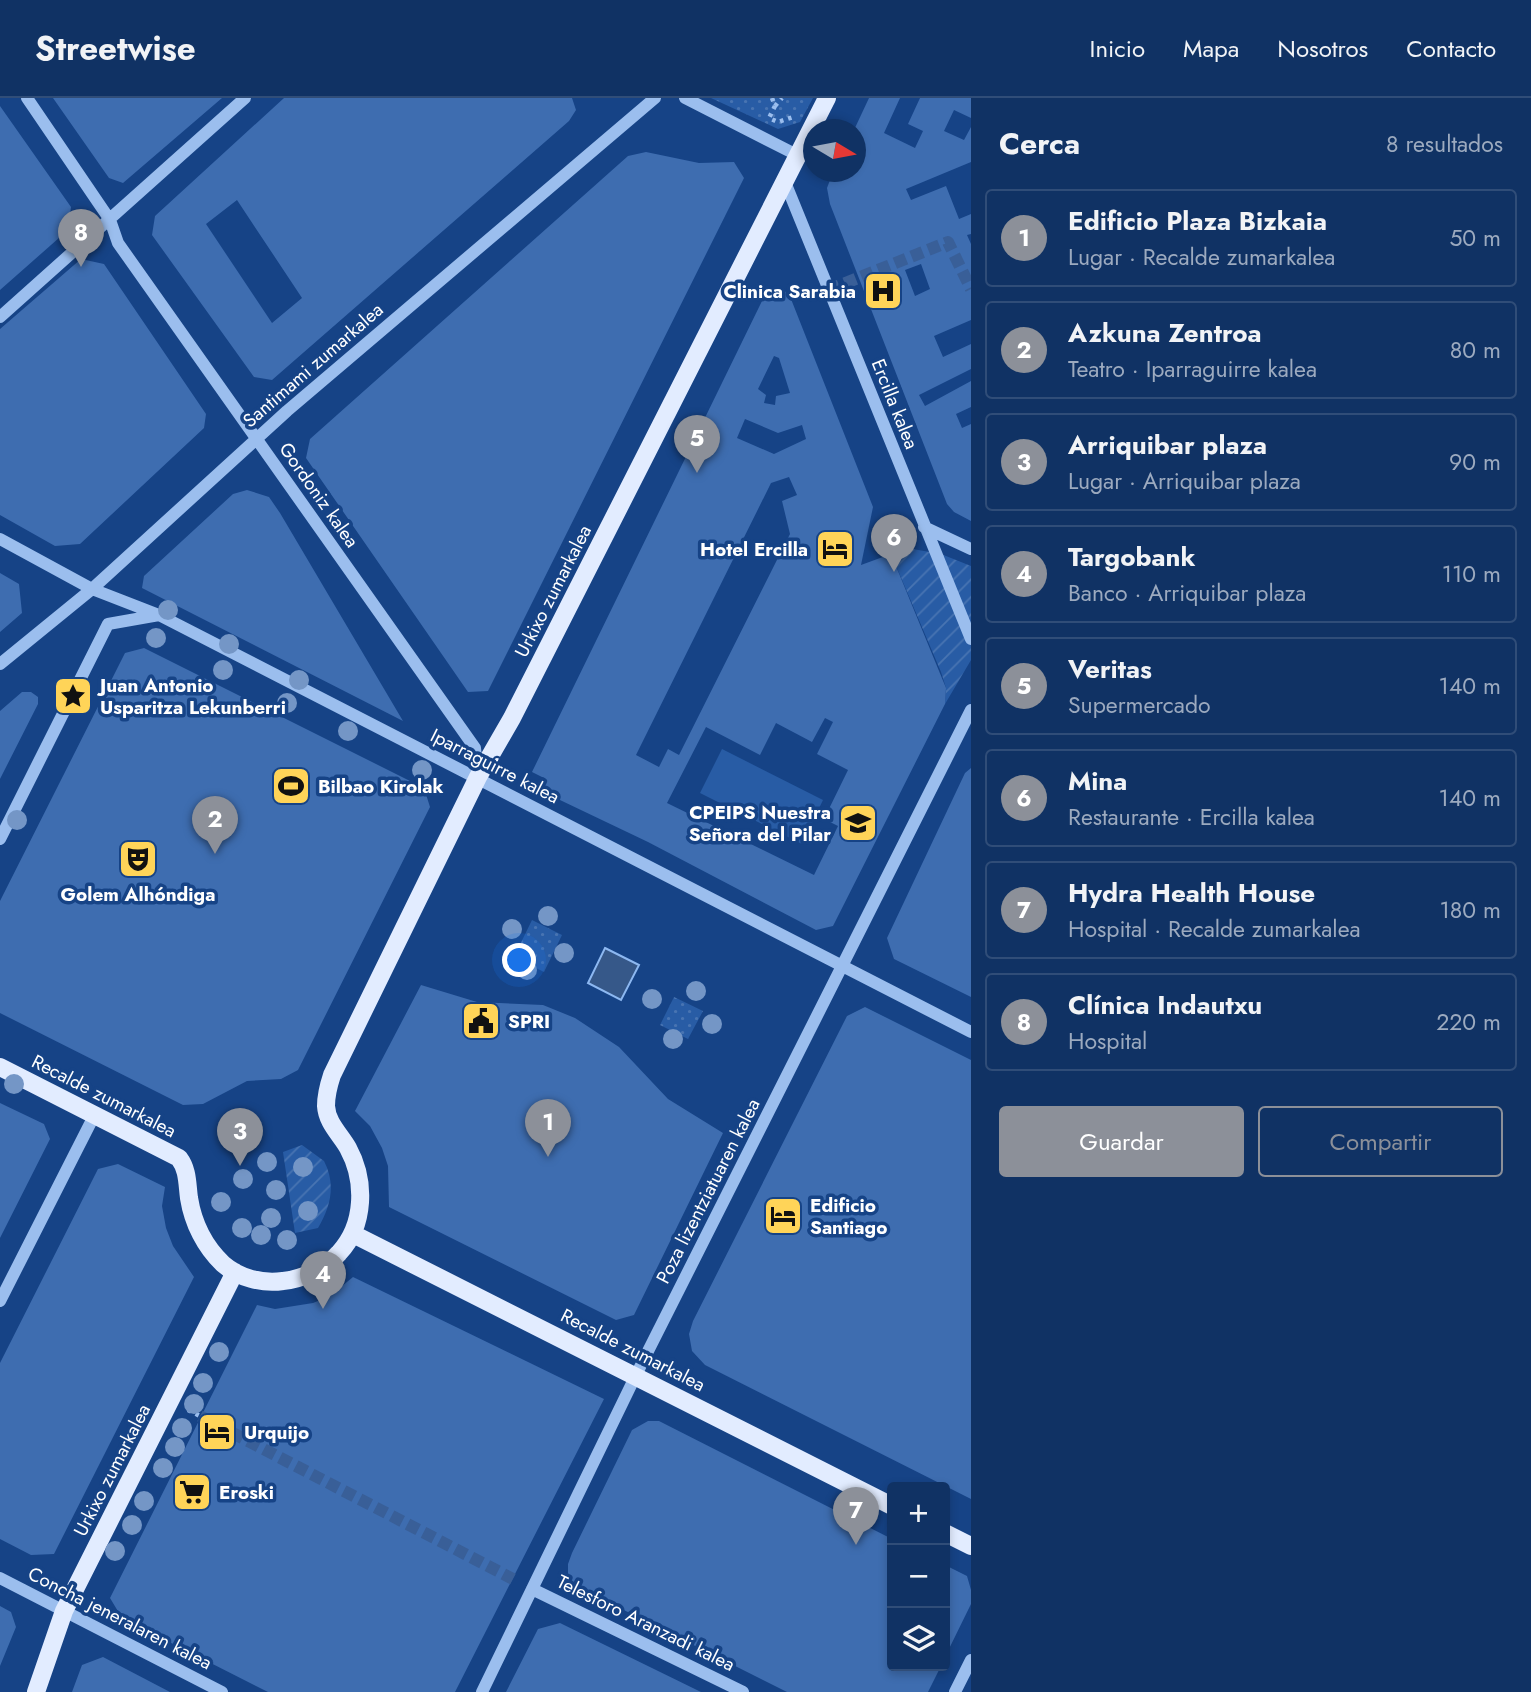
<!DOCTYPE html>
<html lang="es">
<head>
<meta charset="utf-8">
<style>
  :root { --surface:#103264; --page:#193a6a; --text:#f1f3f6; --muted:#9caabf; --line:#304d78; --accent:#8c9099 }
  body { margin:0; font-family:Jost,sans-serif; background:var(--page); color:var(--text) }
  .controls { position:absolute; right:21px; bottom:21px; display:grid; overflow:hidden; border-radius:7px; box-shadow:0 4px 10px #0003 }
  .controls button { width:63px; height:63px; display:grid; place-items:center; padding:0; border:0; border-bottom:2px solid var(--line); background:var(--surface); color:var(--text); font:35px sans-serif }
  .compass { position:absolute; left:803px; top:21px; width:63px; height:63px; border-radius:50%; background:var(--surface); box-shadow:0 4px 10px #0003; rotate:100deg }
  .you { position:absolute; left:520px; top:863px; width:24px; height:24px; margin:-18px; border:5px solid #fff; border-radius:50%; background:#1a73e8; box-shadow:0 0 0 10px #1a73e833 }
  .badge { display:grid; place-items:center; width:46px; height:46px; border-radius:50%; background:var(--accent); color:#fff; font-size:23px; font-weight:700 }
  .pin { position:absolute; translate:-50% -58px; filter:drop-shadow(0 2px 4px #0008) }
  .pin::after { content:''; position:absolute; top:37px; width:24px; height:21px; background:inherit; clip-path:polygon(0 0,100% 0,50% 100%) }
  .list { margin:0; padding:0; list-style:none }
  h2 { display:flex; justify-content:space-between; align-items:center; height:91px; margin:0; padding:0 28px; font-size:30px }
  h2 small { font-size:23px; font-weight:400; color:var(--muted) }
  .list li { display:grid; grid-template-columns:46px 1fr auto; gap:21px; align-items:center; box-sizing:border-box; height:98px; margin:0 14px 14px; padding:0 14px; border:2px solid var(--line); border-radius:7px }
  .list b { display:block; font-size:26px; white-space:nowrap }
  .list p { margin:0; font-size:23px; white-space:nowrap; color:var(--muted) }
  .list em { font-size:23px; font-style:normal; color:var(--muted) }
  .actions { display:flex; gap:14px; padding:21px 28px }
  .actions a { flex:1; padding:16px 0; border:2px solid var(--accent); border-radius:7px; text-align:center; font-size:24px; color:var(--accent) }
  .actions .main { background:var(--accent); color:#fff }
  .icon { flex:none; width:38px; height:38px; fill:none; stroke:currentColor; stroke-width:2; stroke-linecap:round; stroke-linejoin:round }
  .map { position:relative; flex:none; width:971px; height:1594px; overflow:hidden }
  header { display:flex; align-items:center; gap:42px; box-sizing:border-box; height:98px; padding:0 35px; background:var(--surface); border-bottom:2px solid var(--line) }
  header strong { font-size:33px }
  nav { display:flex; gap:38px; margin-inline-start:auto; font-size:24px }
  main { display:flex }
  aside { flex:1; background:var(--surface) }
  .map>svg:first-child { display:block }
  .grass { fill:url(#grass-dots) }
  .garden { fill:url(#garden-furrows) }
  .pitch { fill:#285ca5 }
  .water { fill:#365889; stroke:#8db8f1; stroke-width:2 }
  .building { fill:#3e6db0; fill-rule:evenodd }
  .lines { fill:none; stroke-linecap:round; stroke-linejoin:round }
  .minor-tunnel { stroke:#395f98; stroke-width:12; stroke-dasharray:12 6; stroke-linecap:butt }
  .path { stroke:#9bbeee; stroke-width:4.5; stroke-dasharray:3.5 5; stroke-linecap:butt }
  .minor { stroke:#9bbeee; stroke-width:12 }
  .major { stroke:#e2ecff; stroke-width:18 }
  .tree { fill:#7496c6 }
  .labels { text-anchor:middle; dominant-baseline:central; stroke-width:7; stroke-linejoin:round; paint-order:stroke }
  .poi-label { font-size:19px; font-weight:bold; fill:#fff; stroke:#164386; text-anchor:start }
  .street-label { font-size:19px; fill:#fff; stroke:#164386 }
</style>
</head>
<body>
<header>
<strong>Streetwise</strong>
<nav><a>Inicio</a><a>Mapa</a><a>Nosotros</a><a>Contacto</a></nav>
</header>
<main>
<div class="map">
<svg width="971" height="1594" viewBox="0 0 971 1594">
  <defs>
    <pattern id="grass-dots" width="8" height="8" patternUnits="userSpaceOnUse" patternTransform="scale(1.75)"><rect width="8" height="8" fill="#285ca5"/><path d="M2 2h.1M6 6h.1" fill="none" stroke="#4874b2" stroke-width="1.8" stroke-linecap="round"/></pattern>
    <pattern id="garden-furrows" width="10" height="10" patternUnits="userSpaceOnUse" patternTransform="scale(1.75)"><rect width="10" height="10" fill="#285ca5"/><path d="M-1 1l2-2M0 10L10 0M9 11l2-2" fill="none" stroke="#4874b2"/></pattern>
  </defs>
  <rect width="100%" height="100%" fill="#164386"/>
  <path class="grass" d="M711 0H813L800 24 778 31Z
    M532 822 562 837 544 874 514 859Z
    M674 899 703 913 688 941 660 927Z"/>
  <path class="garden" d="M907 450 941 456 971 468V562L945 606 946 590 941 574 891 456Z
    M302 1047 324 1063C336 1086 331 1108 318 1130L295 1135 283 1054Z"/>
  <path class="pitch" d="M722 651 823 702 802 746 700 695Z"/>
  <path class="water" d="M605 850 639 867 621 902 588 885Z"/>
  <path class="building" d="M53 0H222L123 85 109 80Z
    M284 0H572L576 12 569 23 272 282 254 279 152 137 155 118ZM237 102 302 200 272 225 206 126Z
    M869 0H900L884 35 915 50 923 33 908 26 920 0H971V20L954 12 944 33 964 42 971 29V64L906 91 911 102 946 88 959 121 971 116V136L967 137 971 146V222L934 238 943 259 971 246V271L919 297 925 308 971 283V309L956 316 962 330 971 326V423L954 414 947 406 830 106 827 90 833 74H856L854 32ZM921 166 930 191 915 198 905 172Z
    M0 8 71 109 68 132 0 192Z
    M646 54 699 65 734 64 744 80 488 593 468 594 306 360 310 341 628 58Z
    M81 161 104 166 206 316 204 330 80 446 55 448 0 417V231Z
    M775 191 784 192 791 201 873 409 861 467 891 456 946 590 945 606 833 828 816 832 648 744 539 692 544 680 532 674 762 203ZM774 258 779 260 790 295 776 298 775 307 764 305 766 297 758 291ZM745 321 778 335 802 327 806 341 774 356 737 340ZM789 379 797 397 782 403 790 436 679 657 668 651 659 669 636 657 771 385ZM825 620 833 624 817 656 848 672 824 721 838 728 814 777 667 705 706 629 760 657 776 625 812 644Z
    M247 392 269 399 280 415 403 623 142 490 144 478 233 396Z
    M0 475 19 486 22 515 0 534Z
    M144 550 424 690 430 709 298 972 281 981 247 983 203 1006 183 1007 0 915V803L125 555Z
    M22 594H31L38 599V606L0 681V613Z
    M971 670V899L894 861 887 840 965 675Z
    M421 887 477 904 543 907 575 920 619 949 668 1001 723 1035 634 1217 616 1222 389 1109 388 1068 382 1050 370 1028 355 1013Z
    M865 909 971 962V1401L705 1267 692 1253 689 1236 693 1223 847 918Z
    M0 1005 44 1026 50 1041 0 1140Z
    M118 1066 165 1089 162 1108 166 1130 173 1148 194 1179 54 1456 31 1457 0 1441V1265L98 1071Z
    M353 1179 604 1301 455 1594H268L122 1520 110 1500 257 1207 275 1211 313 1205 330 1198Z
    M648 1323H659L892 1441V1568H941L928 1594H787L576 1488 568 1480V1466L572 1455 632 1332Z
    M945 1467 967 1478 971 1492V1506L945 1559Z
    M0 1508 11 1514 16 1529 0 1568Z
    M560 1525 701 1594H506L538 1531Z
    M103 1559 170 1594H72L82 1567Z"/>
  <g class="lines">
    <path class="minor-tunnel" d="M828 192 948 144 971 191
      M200 1318 513 1481"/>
    <path class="path" d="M772 0 775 8 769 20 778 24 793 19
      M775 8 782 0
      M188 1312 200 1318"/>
    <path class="minor" d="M27 0 110 122 118 145 475 650 478 679
      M685 0 797 57
      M785 84 971 541
      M0 219 245 0
      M924 429 971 451
      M0 441 92 491 159 517 971 934
      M0 566 92 491 287 313 655 0
      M0 741 108 526 159 517
      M0 1203 95 1016
      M0 1480 222 1594
      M532 1491 743 1594
      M482 1594 636 1277 971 612
      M955 1594 971 1562"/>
    <path class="major" d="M0 969 179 1060C188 1072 187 1085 189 1100 193 1125 205 1149 223 1166 239 1180 262 1186 283 1183 303 1181 326 1170 339 1155 365 1127 366 1083 348 1050 340 1036 327 1025 326 1008 326 998 329 986 332 977L478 679 512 620 827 0
      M353 1136 892 1408
      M945 1435 971 1448
      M36 1594 64 1513 235 1174"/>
  </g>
  <g class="tree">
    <circle cx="168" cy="512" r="10"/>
    <circle cx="156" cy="540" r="10"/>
    <circle cx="229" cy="546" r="10"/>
    <circle cx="223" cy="572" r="10"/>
    <circle cx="299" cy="582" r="10"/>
    <circle cx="287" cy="605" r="10"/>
    <circle cx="348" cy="633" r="10"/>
    <circle cx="422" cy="672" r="10"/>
    <circle cx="17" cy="722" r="10"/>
    <circle cx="548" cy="818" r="10"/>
    <circle cx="512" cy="831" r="10"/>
    <circle cx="564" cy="855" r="10"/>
    <circle cx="527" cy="872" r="10"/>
    <circle cx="696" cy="893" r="10"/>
    <circle cx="652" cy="901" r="10"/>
    <circle cx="712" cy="926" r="10"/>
    <circle cx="673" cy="941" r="10"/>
    <circle cx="14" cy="986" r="10"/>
    <circle cx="267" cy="1064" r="10"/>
    <circle cx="303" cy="1069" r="10"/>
    <circle cx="243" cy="1081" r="10"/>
    <circle cx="276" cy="1092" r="10"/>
    <circle cx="221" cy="1104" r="10"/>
    <circle cx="308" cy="1113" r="10"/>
    <circle cx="271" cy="1120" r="10"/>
    <circle cx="242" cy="1130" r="10"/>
    <circle cx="261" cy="1137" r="10"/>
    <circle cx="287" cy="1142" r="10"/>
    <circle cx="219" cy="1254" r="10"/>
    <circle cx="203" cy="1285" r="10"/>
    <circle cx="194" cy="1306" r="10"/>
    <circle cx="182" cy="1330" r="10"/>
    <circle cx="175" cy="1349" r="10"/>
    <circle cx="163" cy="1370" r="10"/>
    <circle cx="144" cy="1403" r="10"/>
    <circle cx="132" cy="1427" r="10"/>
    <circle cx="115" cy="1453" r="10"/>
  </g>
  <defs>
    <symbol id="hospital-square" viewBox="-11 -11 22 22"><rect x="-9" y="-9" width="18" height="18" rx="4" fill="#ffd458" stroke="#164386"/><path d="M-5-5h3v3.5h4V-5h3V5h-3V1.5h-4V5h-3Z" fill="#111"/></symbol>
    <symbol id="hotel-square" viewBox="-11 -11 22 22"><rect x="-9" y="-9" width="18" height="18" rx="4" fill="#ffd458" stroke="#164386"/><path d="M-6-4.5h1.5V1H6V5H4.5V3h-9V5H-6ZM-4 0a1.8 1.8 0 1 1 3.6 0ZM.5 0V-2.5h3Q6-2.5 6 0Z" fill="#111"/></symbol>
    <symbol id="sight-square" viewBox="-11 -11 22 22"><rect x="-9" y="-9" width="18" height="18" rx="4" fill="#ffd458" stroke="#164386"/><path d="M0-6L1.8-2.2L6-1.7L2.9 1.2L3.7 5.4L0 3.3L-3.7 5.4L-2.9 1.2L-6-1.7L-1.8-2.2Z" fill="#111"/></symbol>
    <symbol id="stadium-square" viewBox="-11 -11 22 22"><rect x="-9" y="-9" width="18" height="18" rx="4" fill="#ffd458" stroke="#164386"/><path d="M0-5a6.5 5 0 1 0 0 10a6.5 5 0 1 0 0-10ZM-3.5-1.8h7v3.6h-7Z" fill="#111"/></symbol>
    <symbol id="school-square" viewBox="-11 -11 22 22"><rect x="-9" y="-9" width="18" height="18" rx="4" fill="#ffd458" stroke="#164386"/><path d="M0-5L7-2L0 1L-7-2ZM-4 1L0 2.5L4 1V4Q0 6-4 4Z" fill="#111"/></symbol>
    <symbol id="theatre-square" viewBox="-11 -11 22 22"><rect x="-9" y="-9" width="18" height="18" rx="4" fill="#ffd458" stroke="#164386"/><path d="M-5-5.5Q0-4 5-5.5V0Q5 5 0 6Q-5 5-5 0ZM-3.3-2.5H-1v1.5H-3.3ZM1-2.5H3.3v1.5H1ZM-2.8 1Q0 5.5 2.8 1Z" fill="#111"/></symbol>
    <symbol id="civic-square" viewBox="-11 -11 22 22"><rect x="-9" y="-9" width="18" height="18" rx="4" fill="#ffd458" stroke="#164386"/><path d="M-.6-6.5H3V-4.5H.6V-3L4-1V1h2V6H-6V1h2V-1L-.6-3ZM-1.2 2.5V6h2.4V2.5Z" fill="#111"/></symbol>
    <symbol id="supermarket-square" viewBox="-11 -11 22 22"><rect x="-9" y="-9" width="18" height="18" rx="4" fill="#ffd458" stroke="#164386"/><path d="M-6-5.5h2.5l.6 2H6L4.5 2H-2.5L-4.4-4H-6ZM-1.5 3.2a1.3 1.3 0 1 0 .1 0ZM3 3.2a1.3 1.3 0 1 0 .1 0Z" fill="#111"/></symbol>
  </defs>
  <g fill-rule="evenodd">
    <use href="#hospital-square" x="861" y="171" width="44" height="44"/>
    <use href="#hotel-square" x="813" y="429" width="44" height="44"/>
    <use href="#sight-square" x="51" y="576" width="44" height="44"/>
    <use href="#stadium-square" x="269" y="666" width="44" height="44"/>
    <use href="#school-square" x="836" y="703" width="44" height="44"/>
    <use href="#theatre-square" x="116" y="739" width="44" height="44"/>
    <use href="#civic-square" x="459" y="901" width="44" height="44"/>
    <use href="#hotel-square" x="761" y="1096" width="44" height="44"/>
    <use href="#hotel-square" x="195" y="1312" width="44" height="44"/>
    <use href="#supermarket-square" x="170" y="1372" width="44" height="44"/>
  </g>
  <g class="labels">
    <g class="poi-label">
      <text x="856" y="193" text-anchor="end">Clinica Sarabia</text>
      <text x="808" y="451" text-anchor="end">Hotel Ercilla</text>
      <text x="100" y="587">Juan Antonio<tspan x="100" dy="22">Usparitza Lekunberri</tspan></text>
      <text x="318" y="688">Bilbao Kirolak</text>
      <text x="831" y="714" text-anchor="end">CPEIPS Nuestra<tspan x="831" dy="22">Señora del Pilar</tspan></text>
      <text x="138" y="796" text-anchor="middle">Golem Alhóndiga</text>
      <text x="508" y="923">SPRI</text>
      <text x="810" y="1107">Edificio<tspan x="810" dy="22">Santiago</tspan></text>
      <text x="244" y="1334">Urquijo</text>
      <text x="219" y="1394">Eroski</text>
    </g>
    <g class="street-label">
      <text transform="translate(313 267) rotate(-41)">Santimami zumarkalea</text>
      <text transform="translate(895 306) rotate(68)">Ercilla kalea</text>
      <text transform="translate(319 397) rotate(55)">Gordoniz kalea</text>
      <text transform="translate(553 493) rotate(-63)">Urkixo zumarkalea</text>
      <text transform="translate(495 668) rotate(27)">Iparraguirre kalea</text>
      <text transform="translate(104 998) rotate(27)">Recalde zumarkalea</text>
      <text transform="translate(708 1093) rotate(-63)">Poza lizentziatuaren kalea</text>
      <text transform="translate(633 1252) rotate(27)">Recalde zumarkalea</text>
      <text transform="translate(112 1372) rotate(-63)">Urkixo zumarkalea</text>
      <text transform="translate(120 1520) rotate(27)">Concha jeneralaren kalea</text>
      <text transform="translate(646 1525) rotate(26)">Telesforo Aranzadi kalea</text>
    </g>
  </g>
</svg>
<div class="controls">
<button>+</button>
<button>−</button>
<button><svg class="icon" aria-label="layers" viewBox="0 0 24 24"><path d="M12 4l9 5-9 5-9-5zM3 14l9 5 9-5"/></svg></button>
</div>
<svg class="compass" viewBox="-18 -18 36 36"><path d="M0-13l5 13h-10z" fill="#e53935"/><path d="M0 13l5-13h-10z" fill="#9caabf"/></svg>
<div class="you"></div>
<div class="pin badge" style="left:548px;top:1059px">1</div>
<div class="pin badge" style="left:215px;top:756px">2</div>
<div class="pin badge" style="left:240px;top:1068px">3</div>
<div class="pin badge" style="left:323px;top:1211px">4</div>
<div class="pin badge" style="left:697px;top:375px">5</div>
<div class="pin badge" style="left:894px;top:474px">6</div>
<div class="pin badge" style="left:856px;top:1447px">7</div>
<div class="pin badge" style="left:81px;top:169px">8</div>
</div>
<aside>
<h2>Cerca<small>8 resultados</small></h2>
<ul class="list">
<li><span class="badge">1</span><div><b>Edificio Plaza Bizkaia</b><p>Lugar · Recalde zumarkalea</p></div><em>50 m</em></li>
<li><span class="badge">2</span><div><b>Azkuna Zentroa</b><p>Teatro · Iparraguirre kalea</p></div><em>80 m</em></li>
<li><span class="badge">3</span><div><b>Arriquibar plaza</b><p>Lugar · Arriquibar plaza</p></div><em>90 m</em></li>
<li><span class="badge">4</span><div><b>Targobank</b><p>Banco · Arriquibar plaza</p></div><em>110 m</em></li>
<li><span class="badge">5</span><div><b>Veritas</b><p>Supermercado</p></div><em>140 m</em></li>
<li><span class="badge">6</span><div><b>Mina</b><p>Restaurante · Ercilla kalea</p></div><em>140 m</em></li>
<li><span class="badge">7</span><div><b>Hydra Health House</b><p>Hospital · Recalde zumarkalea</p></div><em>180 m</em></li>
<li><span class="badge">8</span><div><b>Clínica Indautxu</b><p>Hospital</p></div><em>220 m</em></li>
</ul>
<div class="actions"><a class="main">Guardar</a><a>Compartir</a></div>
</aside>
</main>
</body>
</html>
